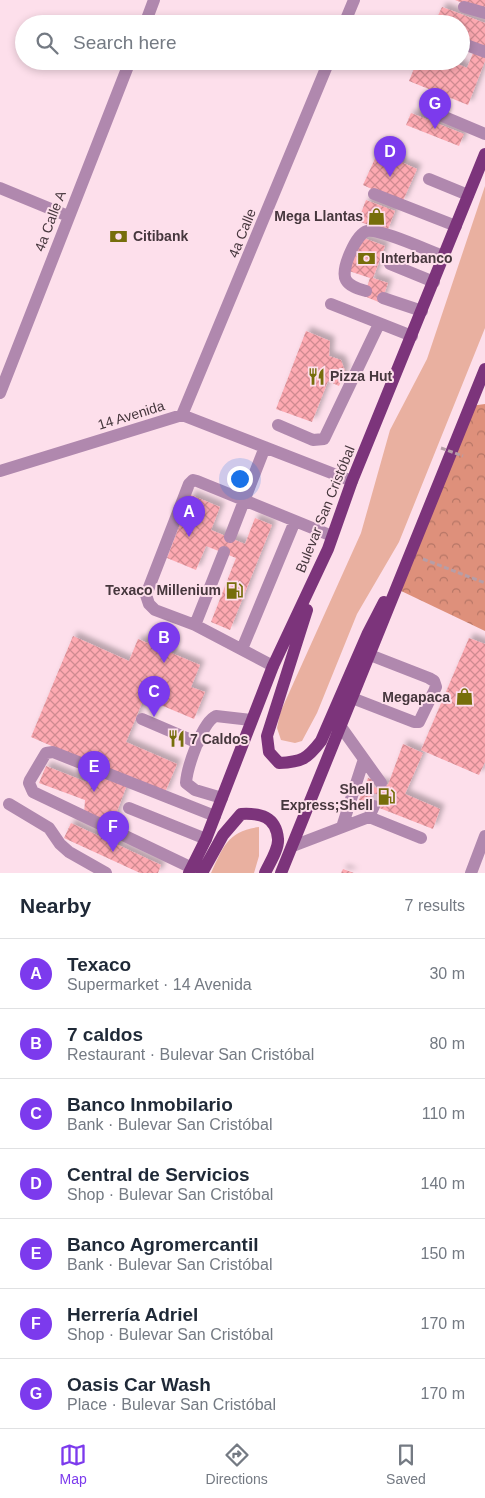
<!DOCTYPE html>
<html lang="en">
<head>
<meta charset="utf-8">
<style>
  :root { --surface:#fff; --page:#f6f6f7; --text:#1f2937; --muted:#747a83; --line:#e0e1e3; --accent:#7c3aed }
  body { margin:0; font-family:Helvetica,sans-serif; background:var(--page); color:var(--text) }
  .you { position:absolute; left:239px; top:478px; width:18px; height:18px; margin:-12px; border:4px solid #fff; border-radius:50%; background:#1a73e8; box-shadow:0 0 0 8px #1a73e833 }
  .badge { display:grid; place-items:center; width:32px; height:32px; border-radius:50%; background:var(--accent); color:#fff; font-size:16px; font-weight:700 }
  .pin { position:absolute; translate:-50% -41px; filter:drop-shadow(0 1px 2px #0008) }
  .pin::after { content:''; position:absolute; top:26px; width:18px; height:15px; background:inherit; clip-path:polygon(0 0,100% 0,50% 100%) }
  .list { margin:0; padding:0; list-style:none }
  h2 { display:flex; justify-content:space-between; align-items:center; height:65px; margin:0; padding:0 20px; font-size:21px }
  h2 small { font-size:16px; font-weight:400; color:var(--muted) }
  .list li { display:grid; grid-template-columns:32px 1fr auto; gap:15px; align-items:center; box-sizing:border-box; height:70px; padding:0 20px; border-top:1px solid var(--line) }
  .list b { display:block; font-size:19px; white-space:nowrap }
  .list p { margin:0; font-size:16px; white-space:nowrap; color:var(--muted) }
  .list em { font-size:16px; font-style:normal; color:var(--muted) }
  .icon { flex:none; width:28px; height:28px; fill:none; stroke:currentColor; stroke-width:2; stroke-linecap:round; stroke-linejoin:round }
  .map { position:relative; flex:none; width:485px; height:873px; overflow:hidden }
  .search { position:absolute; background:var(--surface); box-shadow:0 2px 8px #0003; left:15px; right:15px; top:15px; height:55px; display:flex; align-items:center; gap:12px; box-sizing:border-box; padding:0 18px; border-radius:28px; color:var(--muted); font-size:19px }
  .sheet { height:555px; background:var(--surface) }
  nav { display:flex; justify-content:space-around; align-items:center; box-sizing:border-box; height:70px; border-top:1px solid var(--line); background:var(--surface); font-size:14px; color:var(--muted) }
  nav a { display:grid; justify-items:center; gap:2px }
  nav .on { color:var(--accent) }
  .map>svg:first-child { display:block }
  .green { fill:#e9b0a0 }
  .forest { fill:url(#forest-crowns) }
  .building { fill:url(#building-cross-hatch); filter:url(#shadow) }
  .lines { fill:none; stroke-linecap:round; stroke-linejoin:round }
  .minor-tunnel { stroke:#d8bdc8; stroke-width:12; stroke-dasharray:12 6; stroke-linecap:butt }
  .path { stroke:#b69ea7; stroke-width:3; stroke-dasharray:5 2.5; stroke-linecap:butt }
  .minor { stroke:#b088ae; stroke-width:12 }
  .major { stroke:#7c347b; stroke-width:12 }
  .path-bridge { stroke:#b69ea7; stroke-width:3; stroke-dasharray:5 2.5; stroke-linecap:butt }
  .labels { text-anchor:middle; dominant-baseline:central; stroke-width:4; stroke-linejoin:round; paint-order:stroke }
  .poi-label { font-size:14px; font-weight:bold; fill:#46373d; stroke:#fddfeb; text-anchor:end }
  .street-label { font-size:14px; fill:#46373d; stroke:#fddfeb }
</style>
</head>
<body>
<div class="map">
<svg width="485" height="873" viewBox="0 0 485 873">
  <defs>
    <pattern id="forest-crowns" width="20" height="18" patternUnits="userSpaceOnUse" patternTransform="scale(1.25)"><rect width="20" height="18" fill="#de907b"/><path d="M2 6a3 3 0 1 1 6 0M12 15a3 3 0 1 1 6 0" fill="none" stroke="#b67666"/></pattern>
    <pattern id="building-cross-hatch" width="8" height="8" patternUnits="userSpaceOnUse" patternTransform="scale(1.25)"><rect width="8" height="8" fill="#fda9b1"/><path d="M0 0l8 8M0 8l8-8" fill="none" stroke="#cf8a91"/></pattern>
    <filter id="shadow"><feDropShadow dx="4.5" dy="-4.5" stdDeviation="2.5" flood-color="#0004"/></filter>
  </defs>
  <rect width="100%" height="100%" fill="#fddfeb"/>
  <path class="green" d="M485 186V328L399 542 357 614 317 713 302 741 295 743 281 740 277 728 280 713 361 533 390 430 427 359Z
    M259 827V856L254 873H211C223 847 228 831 259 827Z"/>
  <path class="forest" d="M485 404V631L397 589 470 406Z"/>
  <path class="building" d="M455 0H485V6L483 11Z
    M442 7 485 23V48L461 39V24H434Z
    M473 53 485 58V61L468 105 409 81 417 61H451L467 68Z
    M411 113 464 134 459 146 406 125Z
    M378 152 417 169 402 203 363 185Z
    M366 200 395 211 387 232 358 221Z
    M361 237 385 246 373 278 388 283 381 303 364 296 370 278 349 271Z
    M306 331 330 341 329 356 341 360 345 371 339 386 328 381 312 422 276 409Z
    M191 495 220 507 211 530 245 544 255 518 272 525 230 630 211 622 236 558 206 546 196 570 167 558Z
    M73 636 129 661 138 639 200 665 191 687 205 692 194 719 144 698 126 742 177 764 164 795 31 737Z
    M469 638 485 644V762L479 775 421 750Z
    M403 744 423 753 405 794 440 809 433 829 359 800 368 778 388 785Z
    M46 766 94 785 99 771 128 782 112 825 84 814 85 800 39 783Z
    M71 823 161 865 158 873H140L64 838Z
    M343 869 354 873H341Z"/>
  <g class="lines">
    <path class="minor-tunnel" d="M374 806 381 783"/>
    <path class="path" d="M423 559 485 583"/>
    <path class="minor" d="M464 7 485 13
      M145 24 154 0
      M344 24 354 0
      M461 43 485 52
      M428 110 485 134
      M429 179 468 195
      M0 188 68 216
      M374 194 456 226
      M390 264 434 282
      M366 291C359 289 350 287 346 280 340 270 356 234 367 231 379 228 429 251 443 256
      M383 298 422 311
      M331 304 412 336
      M0 393 130 61
      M182 415 329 61
      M278 425 313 440 324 439 379 324
      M0 471 182 415 352 481
      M230 537 265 447
      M195 625 224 552
      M242 649 295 521
      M273 666 195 625 155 610 149 604 146 595 189 484 193 480 197 481 332 536
      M352 698 414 722H419L436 687 434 681 429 678 370 655
      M142 719 198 743
      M341 727 381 783
      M222 798 195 790 186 783C187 768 202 722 216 716L251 720
      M9 804 49 828 60 844 69 852 106 873
      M129 808 206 839
      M369 817 421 838
      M342 827 364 759
      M293 846 369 817 374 806
      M192 868 33 792 29 783 30 780 46 753 53 752 215 816
      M471 873 485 836"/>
    <path class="major" d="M307 610 267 736 269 752 279 763C302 762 307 759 321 741L368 633 384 602
      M189 873 206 839 273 666 328 549 352 481 485 154
      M202 873 223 835 241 814C260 813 276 816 278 839 279 849 269 864 265 873
      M281 873 485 369"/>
    <path class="path-bridge" d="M441 448 463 456"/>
  </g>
  <defs>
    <symbol id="shop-bare" viewBox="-9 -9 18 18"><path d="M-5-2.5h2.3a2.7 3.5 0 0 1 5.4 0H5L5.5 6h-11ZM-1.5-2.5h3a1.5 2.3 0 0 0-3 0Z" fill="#766e0b" stroke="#fddfeb" stroke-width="2.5" paint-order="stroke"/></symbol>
    <symbol id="bank-bare" viewBox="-9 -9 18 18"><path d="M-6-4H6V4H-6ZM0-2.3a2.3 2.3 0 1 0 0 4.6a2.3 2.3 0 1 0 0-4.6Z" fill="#766e0b" stroke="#fddfeb" stroke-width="2.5" paint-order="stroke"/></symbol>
    <symbol id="restaurant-bare" viewBox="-9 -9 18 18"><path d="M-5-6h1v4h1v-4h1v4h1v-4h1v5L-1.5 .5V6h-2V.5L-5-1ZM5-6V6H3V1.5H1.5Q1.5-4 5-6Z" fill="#766e0b" stroke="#fddfeb" stroke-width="2.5" paint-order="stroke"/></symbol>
    <symbol id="fuel-bare" viewBox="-9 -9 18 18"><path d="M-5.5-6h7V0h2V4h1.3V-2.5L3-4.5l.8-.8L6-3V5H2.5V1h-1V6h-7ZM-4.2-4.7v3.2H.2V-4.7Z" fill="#766e0b" stroke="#fddfeb" stroke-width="2.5" paint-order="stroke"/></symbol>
  </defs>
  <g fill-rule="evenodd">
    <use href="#shop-bare" x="364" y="204" width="25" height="25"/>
    <use href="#bank-bare" x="106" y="224" width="25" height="25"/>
    <use href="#bank-bare" x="354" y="246" width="25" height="25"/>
    <use href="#restaurant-bare" x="304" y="364" width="25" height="25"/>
    <use href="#fuel-bare" x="222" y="578" width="25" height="25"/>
    <use href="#shop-bare" x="452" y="684" width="25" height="25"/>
    <use href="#restaurant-bare" x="164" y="726" width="25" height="25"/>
    <use href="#fuel-bare" x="374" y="784" width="25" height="25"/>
  </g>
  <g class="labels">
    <g class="poi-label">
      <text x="363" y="216">Mega Llantas</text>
      <text x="133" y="236" text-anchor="start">Citibank</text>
      <text x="381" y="258" text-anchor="start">Interbanco</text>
      <text x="330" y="376" text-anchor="start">Pizza Hut</text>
      <text x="221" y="590">Texaco Millenium</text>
      <text x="450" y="697">Megapaca</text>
      <text x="190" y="739" text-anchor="start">7 Caldos</text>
      <text x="373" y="789">Shell<tspan x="373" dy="16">Express;Shell</tspan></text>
    </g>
    <g class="street-label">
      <text transform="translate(50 221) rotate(-69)">4a Calle A</text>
      <text transform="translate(242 233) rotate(-68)">4a Calle</text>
      <text transform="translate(131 415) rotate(-17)">14 Avenida</text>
      <text transform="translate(325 509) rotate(-68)">Bulevar San Cristóbal</text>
    </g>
  </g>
</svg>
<div class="you"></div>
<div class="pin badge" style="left:189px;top:537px">A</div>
<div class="pin badge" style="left:164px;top:663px">B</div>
<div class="pin badge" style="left:154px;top:717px">C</div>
<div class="pin badge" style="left:390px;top:177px">D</div>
<div class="pin badge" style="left:94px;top:792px">E</div>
<div class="pin badge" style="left:113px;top:852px">F</div>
<div class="pin badge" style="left:435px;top:129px">G</div>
<div class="search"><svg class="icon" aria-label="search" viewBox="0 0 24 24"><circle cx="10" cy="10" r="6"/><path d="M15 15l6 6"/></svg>Search here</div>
</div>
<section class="sheet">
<h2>Nearby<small>7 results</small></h2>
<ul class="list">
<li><span class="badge">A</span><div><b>Texaco</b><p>Supermarket · 14 Avenida</p></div><em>30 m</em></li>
<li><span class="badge">B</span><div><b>7 caldos</b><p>Restaurant · Bulevar San Cristóbal</p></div><em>80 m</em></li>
<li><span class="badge">C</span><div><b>Banco Inmobilario</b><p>Bank · Bulevar San Cristóbal</p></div><em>110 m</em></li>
<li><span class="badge">D</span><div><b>Central de Servicios</b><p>Shop · Bulevar San Cristóbal</p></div><em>140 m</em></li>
<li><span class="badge">E</span><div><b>Banco Agromercantil</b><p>Bank · Bulevar San Cristóbal</p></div><em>150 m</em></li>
<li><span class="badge">F</span><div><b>Herrería Adriel</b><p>Shop · Bulevar San Cristóbal</p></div><em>170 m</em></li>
<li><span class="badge">G</span><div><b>Oasis Car Wash</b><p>Place · Bulevar San Cristóbal</p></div><em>170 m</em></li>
</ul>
</section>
<nav>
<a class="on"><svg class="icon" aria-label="map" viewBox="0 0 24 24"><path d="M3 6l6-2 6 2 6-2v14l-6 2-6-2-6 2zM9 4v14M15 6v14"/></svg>Map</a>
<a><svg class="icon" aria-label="directions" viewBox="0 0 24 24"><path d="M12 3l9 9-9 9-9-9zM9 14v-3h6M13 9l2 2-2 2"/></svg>Directions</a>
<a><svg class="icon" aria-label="saved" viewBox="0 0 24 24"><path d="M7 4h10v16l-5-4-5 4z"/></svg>Saved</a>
</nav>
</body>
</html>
